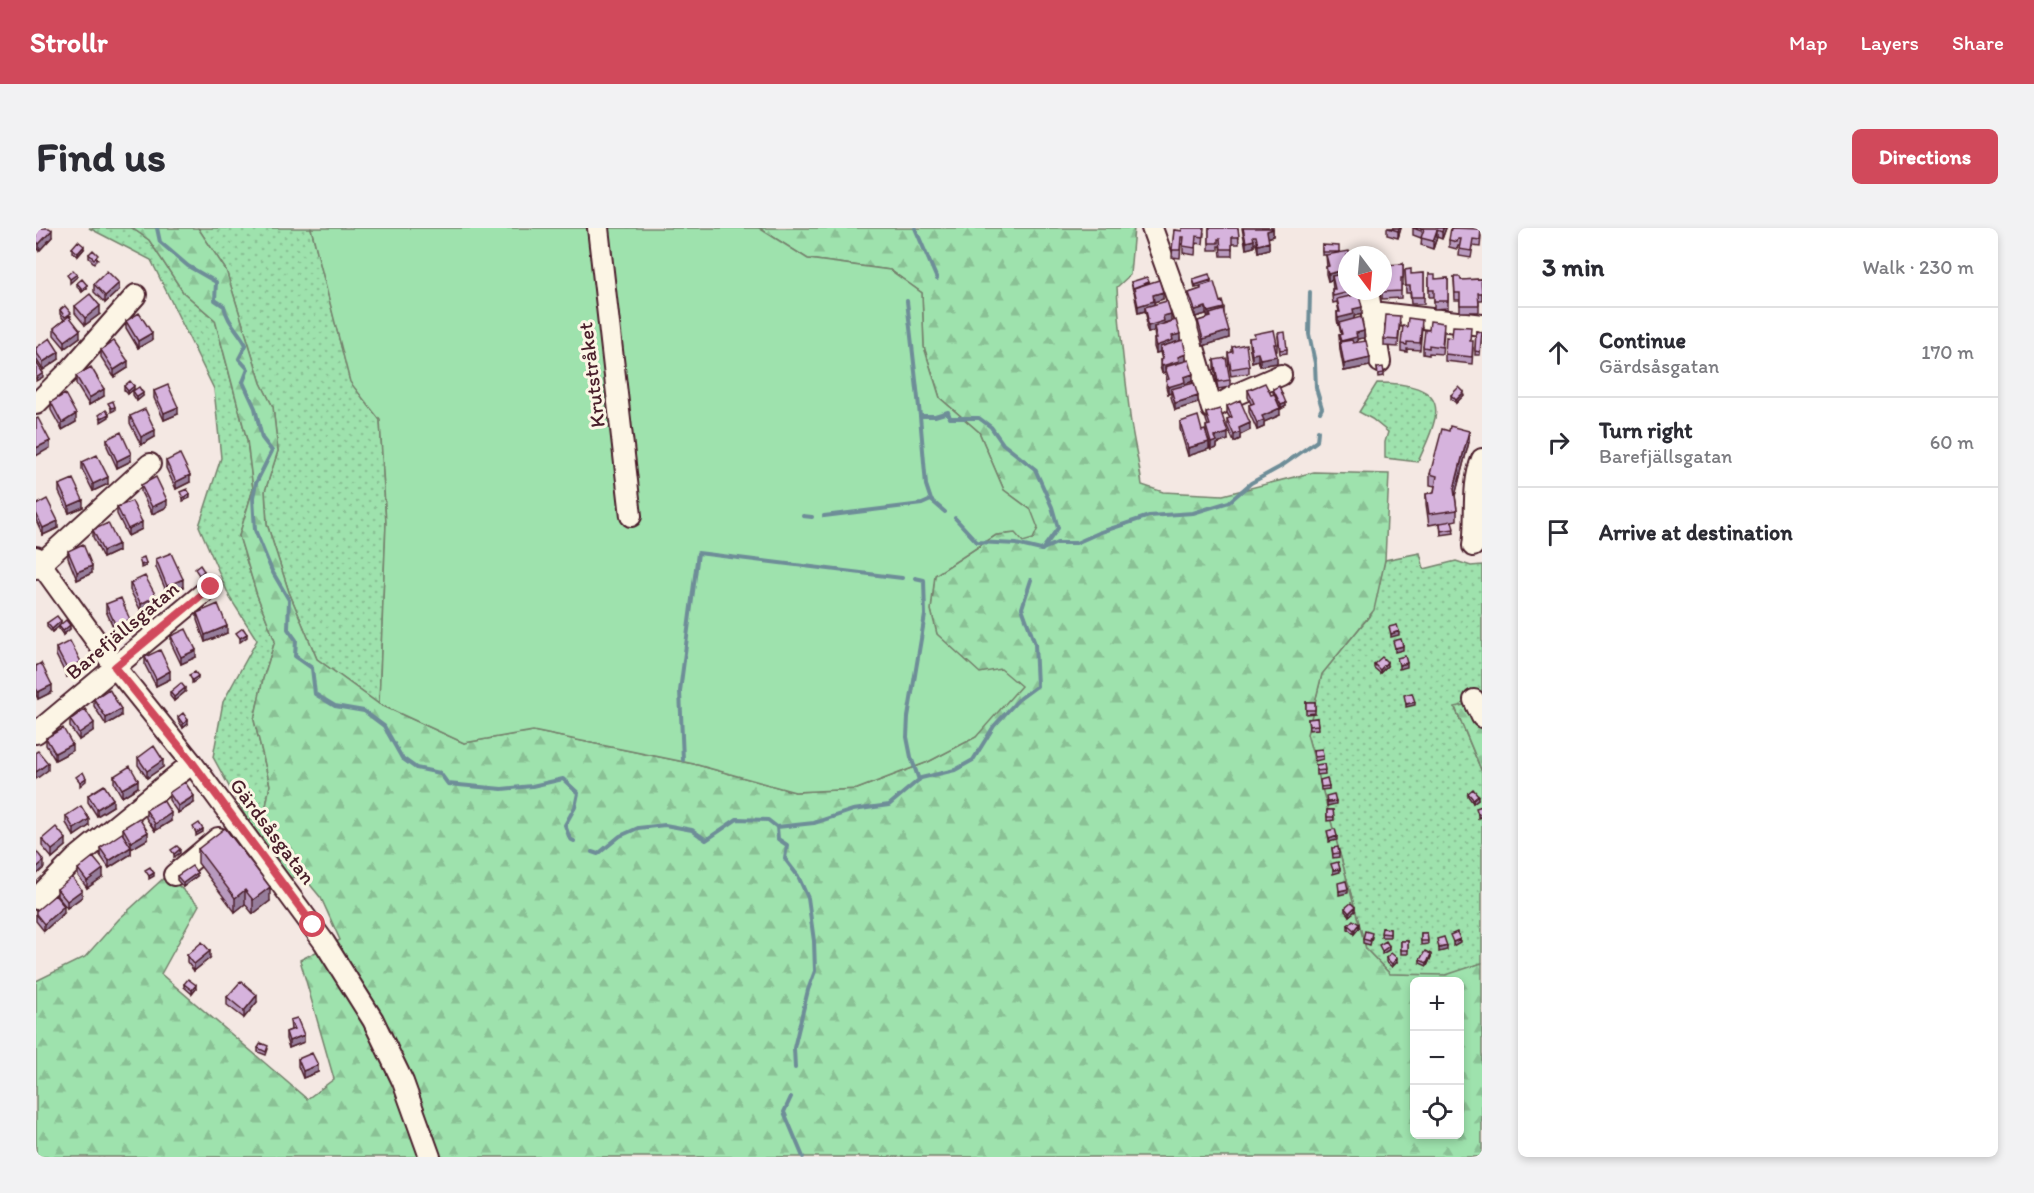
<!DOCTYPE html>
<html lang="en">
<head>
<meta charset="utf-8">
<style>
  :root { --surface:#fff; --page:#f2f2f3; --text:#2b2b33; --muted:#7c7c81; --line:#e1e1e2; --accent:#d1495b }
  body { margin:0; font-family:Itim,sans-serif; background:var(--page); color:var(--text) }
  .controls { position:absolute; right:18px; bottom:18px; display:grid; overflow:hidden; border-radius:9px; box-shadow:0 3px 9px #0003 }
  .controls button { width:54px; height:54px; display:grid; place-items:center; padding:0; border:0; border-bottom:2px solid var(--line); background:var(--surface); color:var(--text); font:30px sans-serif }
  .compass { position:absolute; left:1302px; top:18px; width:54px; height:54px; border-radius:50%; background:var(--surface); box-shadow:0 3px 9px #0003; rotate:164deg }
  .stop { position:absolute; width:18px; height:18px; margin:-14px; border:4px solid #d1495b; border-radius:50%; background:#fff }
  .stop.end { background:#d1495b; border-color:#fff; box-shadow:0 2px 6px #0008 }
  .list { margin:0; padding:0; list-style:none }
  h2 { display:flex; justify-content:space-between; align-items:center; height:78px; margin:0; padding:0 24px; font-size:26px }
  h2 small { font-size:20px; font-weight:400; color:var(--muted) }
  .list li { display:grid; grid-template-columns:39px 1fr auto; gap:18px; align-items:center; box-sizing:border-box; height:90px; padding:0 24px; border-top:2px solid var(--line) }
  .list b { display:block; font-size:22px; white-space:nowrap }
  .list p { margin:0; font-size:20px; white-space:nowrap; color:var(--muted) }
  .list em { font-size:20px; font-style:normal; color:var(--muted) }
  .icon { flex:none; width:33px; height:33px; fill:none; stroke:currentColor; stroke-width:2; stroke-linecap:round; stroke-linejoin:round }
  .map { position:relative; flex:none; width:1446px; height:929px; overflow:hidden; border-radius:9px }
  header { display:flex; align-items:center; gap:36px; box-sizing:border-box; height:84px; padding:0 30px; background:var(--accent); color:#fff }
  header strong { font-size:28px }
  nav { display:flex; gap:33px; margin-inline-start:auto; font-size:21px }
  .intro { display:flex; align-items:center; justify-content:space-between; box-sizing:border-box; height:144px; padding:0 36px }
  h1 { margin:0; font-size:42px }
  .button { padding:15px 27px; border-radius:9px; background:var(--accent); color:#fff; font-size:21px; font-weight:700 }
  main { display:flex; gap:36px; padding:0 36px }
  aside { flex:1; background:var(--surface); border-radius:9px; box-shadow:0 3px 9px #0003 }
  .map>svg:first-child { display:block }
  .green { fill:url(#green-dots); stroke:#74806c; stroke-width:1.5 }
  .forest { fill:url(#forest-firs); stroke:#74806c; stroke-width:1.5; fill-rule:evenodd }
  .pitch { fill:#9ee2ad; stroke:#74806c; stroke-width:1.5 }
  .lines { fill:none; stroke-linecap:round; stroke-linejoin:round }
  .stream { stroke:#6e8d98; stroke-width:4 }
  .minor-casing { stroke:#4a1f2b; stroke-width:24 }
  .minor { stroke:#fcf5e5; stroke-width:20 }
  .wall { fill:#b89abe; stroke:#4a1f2b; stroke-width:1.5 }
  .shaded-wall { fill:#967d9b; stroke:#4a1f2b; stroke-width:1.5 }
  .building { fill:#d6b3dd; stroke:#4a1f2b; stroke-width:1.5 }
  .route { stroke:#d1495b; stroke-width:8 }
  .labels { text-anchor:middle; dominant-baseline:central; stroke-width:6; stroke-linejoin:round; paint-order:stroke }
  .street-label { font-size:21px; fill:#4a1f2b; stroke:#fcf5e5 }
</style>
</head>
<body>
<header>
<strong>Strollr</strong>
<nav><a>Map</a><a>Layers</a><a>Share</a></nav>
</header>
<div class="intro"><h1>Find us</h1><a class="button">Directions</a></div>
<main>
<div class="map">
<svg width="1446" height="929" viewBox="0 0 1446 929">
  <defs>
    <pattern id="green-dots" width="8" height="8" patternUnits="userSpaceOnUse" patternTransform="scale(1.5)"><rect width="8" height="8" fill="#9ee2ad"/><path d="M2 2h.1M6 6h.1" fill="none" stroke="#8ac195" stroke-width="1.8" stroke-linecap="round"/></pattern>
    <pattern id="forest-firs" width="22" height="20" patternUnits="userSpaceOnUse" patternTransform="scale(1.5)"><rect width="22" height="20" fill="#9ee2ad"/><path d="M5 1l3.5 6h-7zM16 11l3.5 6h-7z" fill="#8ac195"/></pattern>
  </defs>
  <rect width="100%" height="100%" fill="#f4e8e3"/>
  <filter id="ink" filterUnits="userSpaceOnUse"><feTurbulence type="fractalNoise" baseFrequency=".0167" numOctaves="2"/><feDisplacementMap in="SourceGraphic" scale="12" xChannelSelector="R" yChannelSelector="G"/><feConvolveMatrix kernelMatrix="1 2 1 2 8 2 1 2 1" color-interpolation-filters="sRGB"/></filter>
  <g filter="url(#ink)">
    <path class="green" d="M53 0H96L113 12 147 64 179 92 211 212 217 261 203 308 221 367 239 413 227 451 218 492 234 557 229 584 212 593 177 529 187 474 221 412 194 370 163 298 185 230 178 161 115 32Z
      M162 0H275L314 153 344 192 350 295 343 476 281 431 253 364 231 296 229 263 242 223 237 179 225 155 190 42Z
      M1341 155C1364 155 1406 157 1399 190 1396 205 1388 220 1382 234L1349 230V214L1352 204 1336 191 1323 184Z
      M1384 325 1388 341 1420 333 1435 338 1446 337V473L1419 480 1446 544V735L1410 748 1354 746 1330 721 1271 506 1286 446 1336 385 1349 332Z"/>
    <path class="forest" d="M96 0H162L190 42 225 155 237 179 242 223 229 263 231 296 253 364 281 431 343 476 428 515 497 503 658 536 759 564 821 561 892 534 940 509 958 486 944 446 901 407 895 382 899 347 960 307 979 305 995 282 968 262 943 204 904 170 888 119 886 65 854 42 772 31 723 0H1098L1094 47 1081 59C1083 102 1089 145 1094 188 1097 211 1103 234 1106 257L1127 264 1187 267 1278 244 1353 246 1349 332 1338 382 1286 446 1271 506 1330 721 1354 746 1410 747 1446 735V929H0V753L49 729 83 691 131 647 163 677 125 746 271 871 298 851 264 732 304 712 285 670 267 648 254 650 212 593 229 584 234 557 218 492 227 451 239 413 221 367 203 308 217 261 211 212 179 92 147 64 113 12ZM1378 754H1424V906H1378Z
      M1446 473V544L1419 479Z"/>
    <path class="pitch" d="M275 0H723L772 31 854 42 886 65 888 119 904 170 943 204 968 262 995 282 1002 300 997 311 987 314 979 305 960 307 899 347 895 382 901 406 944 445 965 441 985 458 940 509 892 534 821 561 759 564 658 536 497 503 428 515 343 476 350 295 344 192 314 154Z"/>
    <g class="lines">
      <path class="stream" d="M121 0 124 14 152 38 180 54 179 72 188 78C191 94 203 103 210 117L203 131 212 141 207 154 219 180 226 210 236 223 220 255 217 269 219 302 236 343 253 372 252 401 260 412 259 428 276 440 279 466 299 478 328 483 348 498 366 530 380 540 404 545 412 556 466 561 496 558 527 551 542 565 539 579 529 597 534 611 538 613
        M879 0 901 51
        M1274 64 1273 106 1279 135 1280 160 1286 180 1284 184
        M871 73 884 188H899L912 184 914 190H943L955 199 967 216 999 241 1016 279 1022 300 1006 322
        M884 188 890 257 895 272 909 284
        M767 288 776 289
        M788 288 886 276 895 272
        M919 290 941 314 980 316 1005 322 1021 315H1040L1065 304 1113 288 1157 285 1193 274 1215 255 1244 239 1281 213 1282 203
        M879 350 888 352 889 387 872 489 871 509 875 529 883 552
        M647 532 644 463 662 325 866 350
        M741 599 778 595 817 582 853 577 885 550 919 542 937 532 958 498 982 472 1001 458 999 416 986 380 995 352
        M556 624 562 626 584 608 602 600 629 597 656 602 670 612 701 591 732 592 741 599 742 611 751 617 749 631 762 648 772 670 778 713 779 743 772 762 758 820 759 840
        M755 869 748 884 767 929"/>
      <defs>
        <path id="minor" d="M562 0 595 288
          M1116 0 1154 106 1176 181 1201 166 1245 147
          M1332 63 1344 134
          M1336 84 1446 97
          M0 176 35 141 100 67
          M1437 318C1441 290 1435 258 1446 231
          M0 329 79 439 156 535 288 714 337 792 367 854 394 929
          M0 340 114 236
          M1438 472 1446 489
          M0 505 175 359
          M138 647 182 610
          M0 671 40 630 156 535"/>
      </defs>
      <use href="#minor" class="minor-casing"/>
      <use href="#minor" class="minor"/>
    </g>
    <path class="wall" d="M0 0 16 9 3 23 0 20Z
      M1173 0H1202L1203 16H1196V28H1185L1184 18H1182V22H1173Z
      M1206 0H1237V8L1232 10 1233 21 1222 24 1220 15H1218V19L1210 21Z
      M1351 0H1365L1362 10 1351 7Z
      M1377 0H1410L1406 11 1401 9 1397 21 1385 17 1386 7 1385 10 1377 7Z
      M1138 2 1168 5 1167 16 1160 15 1159 27 1147 25V16H1145L1144 30 1136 29Z
      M1445 8 1444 19 1437 18 1435 30 1423 28 1424 18H1422L1421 21 1413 19V12Z
      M1286 17 1311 27V43L1308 44 1311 63H1321V64L1313 66V68L1326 86 1318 88V91L1328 110 1321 111V114L1334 138 1308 143 1304 122 1303 107 1305 106 1303 97H1302L1301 91V84H1303L1301 74 1297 75 1296 68V61H1297L1296 52 1292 53 1290 46V39H1291L1290 27H1286Z
      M36 20 48 21 42 28 36 24Z
      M53 26 62 31 58 35 53 30Z
      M1367 36V57H1365V70L1346 71V63Z
      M1369 42 1375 46 1388 45V76H1375L1374 65H1370Z
      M1393 46 1399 51 1412 50V80L1398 81V69H1393Z
      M1418 49 1425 52 1445 51 1446 72H1443V84H1424V72H1419Z
      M1157 51 1175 55 1188 86 1193 110 1167 118 1162 100V93L1172 90 1170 86 1159 89 1153 72V65L1165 61V59L1159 60Z
      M1095 54 1113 55 1127 71 1118 74V76L1135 93 1128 96 1144 113 1157 153 1149 156V157L1162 175 1139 182 1135 169V165L1132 166 1130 159 1131 152 1129 144 1126 145 1124 139V132H1126L1124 124 1120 125 1118 119V111H1119L1118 103 1112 105 1110 99 1111 91 1109 83 1102 85 1098 63H1097Z
      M41 55 51 60 46 64 41 59Z
      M58 56 83 62 69 75 58 64Z
      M39 78 64 86 49 97 39 85Z
      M24 82 35 88 34 89 44 109 29 120 18 107V100L28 92 24 86Z
      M90 93 116 112 102 120 90 100Z
      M1364 95 1362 119 1348 118V111Z
      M1386 99 1384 122 1371 121V124L1365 123V116Z
      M1393 102H1408L1406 126 1393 125V127L1387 126V119Z
      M1440 103 1446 104 1444 127H1439Z
      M1242 109 1251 121V125L1244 126Z
      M1213 110 1241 116V123H1240L1241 135 1224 138 1222 132 1216 134 1213 117Z
      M1416 110 1434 113 1437 120 1436 136 1409 133V126Z
      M1196 119 1213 138V145L1195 148 1192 132V125L1196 124Z
      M0 120 23 131 7 142 0 131Z
      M65 122 92 140 78 149 65 129Z
      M1178 132 1194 152V159L1182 161 1178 139Z
      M1341 140 1348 145V148L1342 149Z
      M40 148 68 168 53 177 40 156Z
      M88 158 98 161 92 166 88 162Z
      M1237 161 1250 178 1245 181 1237 164Z
      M1212 162 1235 167 1244 187 1228 194V199L1221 202 1213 184V177L1215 176 1212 169Z
      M97 163 107 168 101 173 97 167Z
      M118 163 142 186 128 192 118 170Z
      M1415 167H1428L1420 175 1415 171Z
      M15 174 40 194 26 202 15 182Z
      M1191 178 1214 202 1204 207V211L1198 214 1191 198V191L1194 190 1191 185Z
      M1170 185 1192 212 1181 216V220L1175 222 1173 215V221L1152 228 1144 201V194L1170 205V198H1172L1170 192Z
      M94 188 119 209 105 217 94 195Z
      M71 211 95 233 81 240 71 218Z
      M1433 214 1419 267 1421 282V292L1416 293 1418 305 1405 307 1404 295 1393 297 1390 276V266L1398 264 1399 258 1394 257V246Z
      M130 233 154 254 140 261 130 240Z
      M46 234 72 256 57 263 46 241Z
      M23 257 47 279 33 285 23 264Z
      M105 257 131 279 116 286 105 264Z
      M0 277 22 300 7 307 0 292Z
      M81 279 106 301 92 308 81 286Z
      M57 302 82 323 67 330 57 309Z
      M32 323 56 345 41 352 32 330Z
      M120 331 147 359 131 365 120 339Z
      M94 355 120 376 105 383 94 362Z
      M70 376 94 399 80 405 70 383Z
      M161 385 191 405 169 414 161 392Z
      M11 395 25 396 34 401 27 407 23 401V398L16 404 11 399Z
      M135 408 160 429 145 436 135 415Z
      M20 420 45 441 31 449 20 427Z
      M109 429 134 451 120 458 109 437Z
      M1338 436 1351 438 1344 445 1338 440Z
      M0 438 16 464 2 471 0 467Z
      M134 464H149L138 473 134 468Z
      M58 471 85 488 70 497 58 478Z
      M1270 474H1279V485L1270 486Z
      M142 489 152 496 147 500 142 492Z
      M1281 490 1282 501 1273 502 1272 491Z
      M34 492 58 502 43 512 34 499Z
      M10 510 36 523 19 532 10 517Z
      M1277 522 1287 528V531L1279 533Z
      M102 530 127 539 111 550 102 537Z
      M1288 536 1289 546 1280 547V537Z
      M78 548 102 559 86 569 78 555Z
      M1284 552 1293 558V561L1285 562Z
      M133 565 158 575 142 585 133 572Z
      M1432 565 1442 571 1437 575 1432 568Z
      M52 567 77 578 61 588 52 574Z
      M110 582 135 593 119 603 110 590Z
      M1291 582H1297L1298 592 1291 593Z
      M30 588 53 598 38 608 30 595Z
      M87 600 112 611 95 621V620V626L73 640 64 627V620L87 606Z
      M6 611 30 618 16 630 6 618Z
      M1296 620 1303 625V629L1297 630Z
      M162 621 234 673 217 686 209 676 199 684 162 635Z
      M42 641 67 649 51 660 42 648Z
      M141 648H161L147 659 141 652Z
      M21 661 46 669 31 680 21 668Z
      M1309 680 1319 683 1313 688 1309 683Z
      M0 683 28 685 8 703 0 693Z
      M1312 697 1323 700 1318 706 1312 701Z
      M1346 700 1354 701V709H1345Z
      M1385 705H1391L1392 716 1385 717Z
      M1336 709 1334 717 1327 715V711Z
      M1365 713H1372V726H1365Z
      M151 727 174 730 158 743 151 734Z
      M1395 729 1391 738 1384 735V732Z
      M1350 730 1361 734 1356 739 1350 734Z
      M148 756 160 761 156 766 148 759Z
      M191 769 221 774 208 790 191 777Z
      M254 792 268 814 253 820 250 811V804L255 802Z
      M222 820 232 821 230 827 222 824Z
      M262 831 282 844 267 850 262 838Z"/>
    <path class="shaded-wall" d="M1363 0H1365L1362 10V3Z
      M1407 0H1410L1406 11V4Z
      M1237 1V8L1231 10V3Z
      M16 2V9L3 23V16Z
      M1401 2V9L1397 21V13Z
      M1218 12V19L1210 21V14Z
      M1233 14V21L1222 24V17Z
      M48 18V21L42 28V25Z
      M1308 42V49L1296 48V52L1292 53V46Z
      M41 46V49L34 55V51Z
      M1175 52V55L1159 60V57Z
      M83 55V62L69 75V68Z
      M51 57V60L46 64V61Z
      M1127 64V71L1118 74V80L1109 79V83L1102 85V78L1117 67Z
      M64 78V86L49 97V90Z
      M1170 79V86L1159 89V82Z
      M1326 79V86L1318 88V93L1302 97V90L1317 81Z
      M1188 80V87L1174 86V91L1172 92V84Z
      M1135 86V93L1128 95V100L1118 99V103L1112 105V98L1127 88Z
      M44 102V109L29 120V113Z
      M1193 103V110L1167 118V111Z
      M1328 103V110L1321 111V116L1305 120V113L1320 105Z
      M116 105V112L102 120V113Z
      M1144 106V113L1124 119V124L1120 125V118L1136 108Z
      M23 124V131L7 142V134Z
      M1222 125V132L1216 134V126Z
      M1150 126V133L1129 139V144L1126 145V138L1142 129Z
      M1241 128V135L1224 138V131Z
      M1334 130V138L1308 143V136Z
      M92 133V140L78 149V142Z
      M7 145V149L0 153V150Z
      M1157 146V153L1149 156V161H1135V165L1132 166V159L1148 149Z
      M98 158V161L92 166V163Z
      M68 161V168L53 177V170Z
      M1428 164V167L1420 175V172Z
      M107 165V168L101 173V169Z
      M1162 168V175L1139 182V175Z
      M1250 175V178L1245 181V177Z
      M79 179V182L75 184V180Z
      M142 179V186L128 192V185Z
      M1244 180V187L1228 194V199L1221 202V195L1226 188Z
      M40 186V194L26 202V195Z
      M73 186V189L65 194V190Z
      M1214 195V202L1204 207V211L1198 214V207L1203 200Z
      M119 202V209L105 217V209Z
      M1433 203V214L1418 272V261Z
      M1192 205V212L1181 216V220L1175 222V215L1179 209Z
      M14 213V220L0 228V220Z
      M1173 214V221L1152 228V220Z
      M95 226V233L81 240V233Z
      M154 247V254L140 261V254Z
      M72 249V256L57 263V256Z
      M154 266V270L147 273V270Z
      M47 272V279L33 285V278Z
      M131 272V279L116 286V279Z
      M22 293V300L7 307V300Z
      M106 294V301L92 308V301Z
      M82 316V323L67 330V323Z
      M110 335V338L105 340V337Z
      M56 338V345L41 352V344Z
      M168 343V347L163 350V347Z
      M147 351V359L131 365V358Z
      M120 368V376L105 383V376Z
      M94 392V399L80 405V398Z
      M25 393V397L16 404V401Z
      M34 397V401L27 407V403Z
      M191 398V405L169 414V407Z
      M1363 403V407L1355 409V406Z
      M211 406V409L204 414V410Z
      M1367 418V422L1359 424V420Z
      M160 422V429L145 436V429Z
      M45 434V441L31 449V441Z
      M1351 434V438L1344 445V442Z
      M1371 435V439L1363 441V437Z
      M134 443V451L120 458V451Z
      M162 448V451L156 455V452Z
      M16 457V464L2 471V464Z
      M149 460V464L138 473V469Z
      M1379 474V477L1370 479V476Z
      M85 481V488L70 497V490Z
      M152 492V496L147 500V496Z
      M58 495V502L43 512V505Z
      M36 516V523L19 532V525Z
      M127 532V539L111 550V543Z
      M12 535V542L0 551V544Z
      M50 550V553L44 558V554Z
      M102 552V559L86 569V561Z
      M1442 567V571L1437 575V571Z
      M158 568V575L142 585V578Z
      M77 571V578L61 588V581Z
      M1300 573V576L1291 578V574Z
      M135 585V593L119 603V596Z
      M1446 585V588L1442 590V586Z
      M53 591V598L38 608V601Z
      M167 601V604L160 608V605Z
      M112 604V611L95 621V614Z
      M1301 608V612L1293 614V611Z
      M30 611V618L16 630V622Z
      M95 619V626L73 640V633Z
      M144 621V625L138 629V626Z
      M8 633V640L0 647V640Z
      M67 641V649L51 660V653Z
      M1304 641V644L1297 646V642Z
      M118 645V648L113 651V648Z
      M161 645V648L147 659V655Z
      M234 659V673L217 686V672Z
      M1312 661V665L1303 667V663Z
      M46 662V669L31 680V673Z
      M209 662V676L199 684V670Z
      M28 678V685L8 703V696Z
      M1319 679V683L1313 688V685Z
      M1323 696V700L1318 706V702Z
      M1424 711V714L1417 718V714Z
      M1353 718V722L1346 726V723Z
      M1411 718V722L1403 724V720Z
      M174 723V730L158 743V736Z
      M1395 726V729L1391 738V735Z
      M1361 730V734L1356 739V736Z
      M160 757V761L156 766V762Z
      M221 767V774L208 790V783Z
      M268 807V814L253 820V813Z
      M282 837V844L267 850V843Z"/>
    <path class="building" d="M0 0H13L16 2 3 16 0 13Z
      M1146 0H1168L1167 9 1160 8 1159 20 1147 18 1148 9H1145L1144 22H1136L1138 2 1146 3Z
      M1173 0H1202L1203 9H1196V21H1185L1184 11H1182V15H1173Z
      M1207 0H1237V1L1231 3 1233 14 1222 17 1220 8H1217L1218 12 1210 14Z
      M1352 0H1363L1362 3Z
      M1377 0H1385V3Z
      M1386 0H1407L1406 4 1401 2 1397 13 1385 10 1388 1Z
      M1415 0 1445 1 1444 12 1437 11 1435 23 1423 21 1425 11H1422L1421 14 1413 12Z
      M42 13 48 18 42 25 36 20Z
      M1286 17 1303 18V24H1286Z
      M57 22 62 27 58 31 53 26Z
      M1313 23 1314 27H1311V36L1307 37 1308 42 1292 46 1290 39 1293 38 1290 27Z
      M1367 36V50H1365V63L1346 64 1347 63V37Z
      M1375 41V46L1388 45V69H1375L1374 58H1370L1369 42Z
      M37 42 41 46 34 51 31 47Z
      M71 43 83 55 69 68 58 56Z
      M1311 45V63H1313V64L1297 68 1296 61H1299L1296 48Z
      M1173 46 1175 52 1159 57 1157 51Z
      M1393 46H1399V51L1412 50V73H1398V62H1393Z
      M1111 49 1113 54 1097 60 1095 54Z
      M1418 49H1424L1425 52 1445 51 1446 65H1442L1443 77H1424V65H1419Z
      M46 51 51 57 46 61 41 55Z
      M1123 52 1127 64 1117 67 1118 73 1102 78 1098 60Z
      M1178 54 1184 74 1186 73 1188 80 1172 84 1170 79 1159 82 1153 65 1165 61V58Z
      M54 66 64 78 49 90 39 78Z
      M1323 66 1326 79 1317 81 1318 86 1302 90 1301 84H1304L1301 71Z
      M1131 73 1135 86 1127 88 1128 93 1112 98 1110 92 1112 91 1109 79Z
      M29 78 35 85 29 89 24 82Z
      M1187 82 1193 103 1167 111 1162 93 1175 89 1174 86Z
      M103 85 116 105 102 113 90 93Z
      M1350 87 1364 88 1362 112 1348 111Z
      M33 88 44 102 29 113 18 100Z
      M1325 89 1328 103 1320 105 1321 109 1305 113 1303 107 1306 106 1303 95Z
      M1372 90 1386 92 1384 115 1371 114V117L1365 116 1367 98 1371 99Z
      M1140 92 1144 106 1136 108 1137 112 1120 118 1118 111H1121L1118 99Z
      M1394 93 1408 95 1406 119 1393 117V120L1387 119 1389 102H1393Z
      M1417 98 1435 99 1434 113H1437L1436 129 1409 126 1410 109 1416 110Z
      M1238 102 1241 116H1238L1241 128 1224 131 1222 125 1216 126 1213 110 1219 109 1218 106Z
      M1440 103 1446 104 1444 124 1439 123Z
      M1249 104 1251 121 1244 122 1242 105Z
      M14 110 23 124 7 134 0 124V120Z
      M1147 112 1150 126 1142 129 1143 133 1126 138 1124 132 1127 131 1124 119Z
      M1316 112 1317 115 1330 113 1334 130 1308 136 1304 114Z
      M78 113 92 133 78 142 65 122Z
      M1210 116 1213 138 1195 141 1192 125 1197 124 1196 119Z
      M1190 130 1194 152 1182 154 1178 132Z
      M1153 132 1157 146 1148 149 1149 154 1132 159 1130 152 1133 151 1129 139Z
      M0 134 7 145 0 150Z
      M55 139 68 161 53 170 40 148Z
      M1347 139 1348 145 1342 146 1341 140Z
      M94 153 98 158 92 163 88 158Z
      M1158 155 1162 168 1139 175 1135 161Z
      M1229 155 1235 167 1238 166 1244 180 1226 188 1228 192 1221 195 1213 177 1218 175 1212 162Z
      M132 157 142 179 128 185 118 163Z
      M1243 158 1250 175 1245 177 1237 161Z
      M103 159 107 165 101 169 97 163Z
      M1423 159 1428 164 1420 172 1415 167Z
      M29 166 40 186 26 195 15 174Z
      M1204 172 1214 195 1203 200 1204 204 1198 207 1191 191 1196 189 1191 178Z
      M77 173 79 179 75 180 72 175Z
      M109 181 119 202 105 209 94 188Z
      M1184 181 1192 205 1179 209 1181 213 1175 215 1170 198 1174 197 1170 185Z
      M70 182 73 186 65 190 63 187Z
      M1162 188 1166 203 1169 202 1173 214 1152 220 1144 194Z
      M2 190 14 213 0 220V191Z
      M1414 198 1433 203 1418 261 1421 282 1393 286 1390 266 1398 264 1401 248 1394 246 1406 201 1413 203Z
      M85 204 95 226 81 233 71 211Z
      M144 226 154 247 140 254 130 233Z
      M61 227 72 249 57 256 46 234Z
      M120 249 131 272 116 279 105 257Z
      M37 251 47 272 33 278 23 257Z
      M151 261 154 266 147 270 144 264Z
      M11 271 22 293 7 300 0 285V277Z
      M96 273 106 294 92 301 81 279Z
      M1416 293 1418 301 1405 303 1404 295Z
      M72 295 82 316 67 323 57 302Z
      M47 316 56 338 41 344 32 323Z
      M135 325 147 351 131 358 120 331Z
      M108 329 110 335 105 337 103 331Z
      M164 337 168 343 163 347 159 341Z
      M109 348 120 368 105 376 94 355Z
      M85 370 94 392 80 398 70 376Z
      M182 376 191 398 169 407 161 385Z
      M21 388 25 393 16 401 11 395Z
      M30 392 34 397 27 403 23 398Z
      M1361 397 1363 403 1355 406 1353 399Z
      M207 400 211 406 204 410 200 405Z
      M150 401 160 422 145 429 135 408Z
      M1365 411 1367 418 1359 420 1357 413Z
      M34 413 45 434 31 441 20 420Z
      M124 422 134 443 120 451 109 429Z
      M1369 428 1371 435 1363 437 1361 430Z
      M1346 429 1351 434 1344 442 1338 436Z
      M5 435 16 457 2 464 0 460V438Z
      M159 444 162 448 156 452 153 447Z
      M145 455 149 460 138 469 134 464Z
      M73 461 85 481 70 490 58 471Z
      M1376 465 1379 474 1370 476 1368 467Z
      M1270 474H1279V482H1270Z
      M49 481 58 495 43 505 34 492Z
      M147 485 152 492 147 496 142 489Z
      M1281 490 1282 497 1273 498 1272 491Z
      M27 500 36 516 19 525 10 510Z
      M118 518 127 532 111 543 102 530Z
      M1286 521 1287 528 1279 529 1277 522Z
      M2 523 12 535 0 544V524Z
      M1288 536 1289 542 1280 543V537Z
      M94 538 102 552 86 561 78 548Z
      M47 544 50 550 44 554 40 549Z
      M1291 550 1293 558 1285 559 1284 552Z
      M149 554 158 568 142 578 133 565Z
      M68 557 77 571 61 581 52 567Z
      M1437 561 1442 567 1437 571 1432 565Z
      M1298 566 1300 573 1291 574 1290 568Z
      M127 572 135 585 119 596 110 582Z
      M45 578 53 591 38 601 30 588Z
      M1446 578V585L1442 586 1440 580Z
      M1291 582H1297L1298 589H1291Z
      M103 590 112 604 95 614 87 600Z
      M163 595 167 601 160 605 157 599Z
      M20 599 30 611 16 622 6 611Z
      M189 600 234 659 217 672 209 662 199 670 162 621Z
      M1299 601 1301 608 1293 611 1291 603Z
      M86 605 95 619 73 633 64 620Z
      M141 618 144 621 138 626 135 622Z
      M1302 619 1303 625 1297 626 1296 620Z
      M0 623 8 633 0 640Z
      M57 629 67 641 51 653 42 641Z
      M1302 634 1304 641 1297 642 1295 636Z
      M156 638 161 645 147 655 141 648Z
      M114 639 118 645 113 648 109 642Z
      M36 649 46 662 31 673 21 661Z
      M1310 653 1312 661 1303 663 1302 655Z
      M19 667 28 678 8 696 0 686V683Z
      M1315 675 1319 679 1313 685 1309 680Z
      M1317 692 1323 696 1318 702 1312 697Z
      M1346 700 1354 701V706L1345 705Z
      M1329 703 1336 705 1334 713 1327 711Z
      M1421 704 1424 711 1417 714 1414 707Z
      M1385 705H1391L1392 713H1385Z
      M1408 709 1411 718 1403 720 1401 711Z
      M1350 713 1353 718 1346 723 1343 717Z
      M1365 713H1372V722H1365Z
      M166 714 174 723 158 736 151 727Z
      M1389 723 1395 726 1391 735 1384 732Z
      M1355 725 1361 730 1356 736 1350 730Z
      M152 751 160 757 156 762 148 756Z
      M205 753 221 767 208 783 191 769Z
      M261 790 268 807 253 813 250 804 258 801 254 792Z
      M225 815 232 818 230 824 222 820Z
      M276 825 282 837 267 843 262 831Z"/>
  </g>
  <g class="lines" filter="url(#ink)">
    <path class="route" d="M175 359 79 439 156 534 277 697"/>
  </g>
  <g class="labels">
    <g class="street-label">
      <text transform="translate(555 147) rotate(-97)">Krutstråket</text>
      <text transform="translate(86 402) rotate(-40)">Barefjällsgatan</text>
      <text transform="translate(237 603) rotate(53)">Gärdsåsgatan</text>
    </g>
  </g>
</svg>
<div class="controls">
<button>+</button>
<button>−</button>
<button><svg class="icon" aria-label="locate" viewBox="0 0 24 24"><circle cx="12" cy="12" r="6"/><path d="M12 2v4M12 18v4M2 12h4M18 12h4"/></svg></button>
</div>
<svg class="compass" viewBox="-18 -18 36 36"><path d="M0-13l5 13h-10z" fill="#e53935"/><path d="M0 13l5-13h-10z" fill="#7c7c81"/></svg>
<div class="stop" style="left:277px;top:697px"></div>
<div class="stop end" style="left:175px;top:359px"></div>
</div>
<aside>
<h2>3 min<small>Walk · 230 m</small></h2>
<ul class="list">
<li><svg class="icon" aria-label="ahead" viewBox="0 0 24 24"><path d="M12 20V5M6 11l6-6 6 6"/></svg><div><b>Continue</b><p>Gärdsåsgatan</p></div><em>170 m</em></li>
<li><svg class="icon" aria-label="right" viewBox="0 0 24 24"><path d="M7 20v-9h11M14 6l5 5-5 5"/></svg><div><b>Turn right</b><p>Barefjällsgatan</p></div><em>60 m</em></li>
<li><svg class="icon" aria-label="arrive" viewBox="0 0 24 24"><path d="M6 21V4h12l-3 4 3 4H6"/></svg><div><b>Arrive at destination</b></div></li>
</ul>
</aside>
</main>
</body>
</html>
